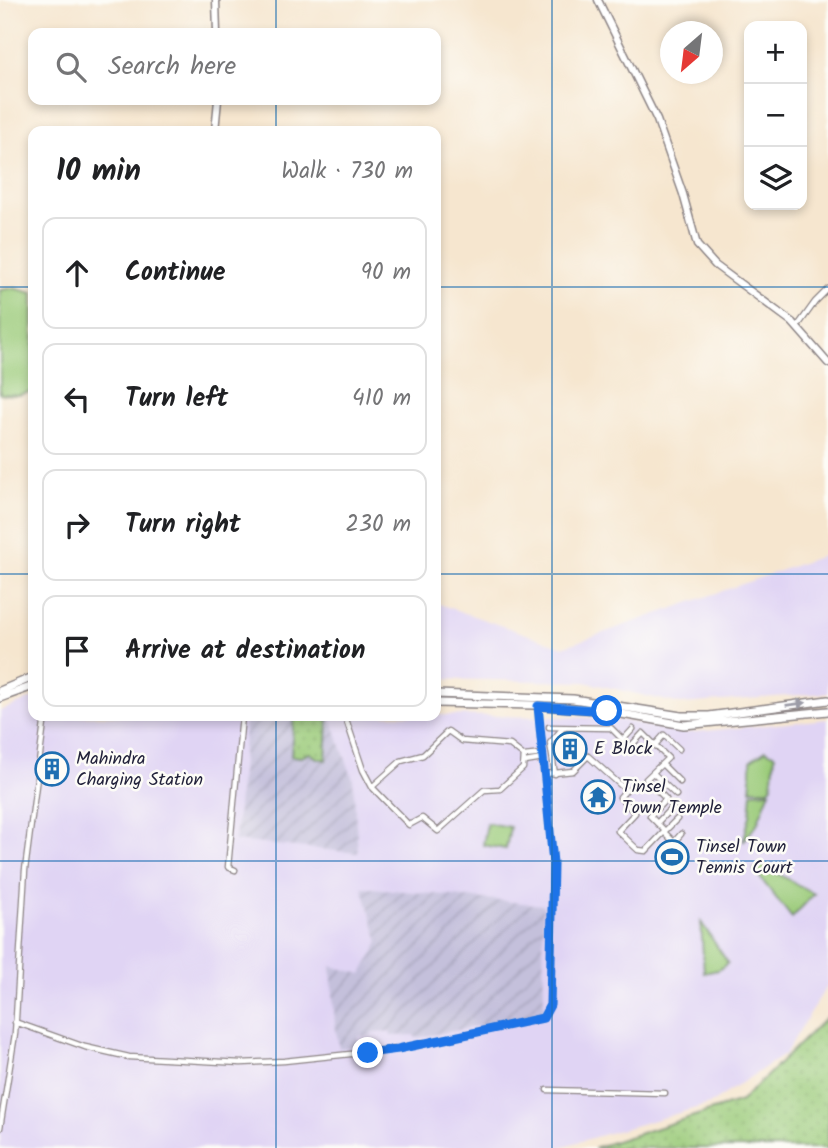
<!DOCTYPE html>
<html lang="en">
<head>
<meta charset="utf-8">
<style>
  :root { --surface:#fff; --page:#f2f2f2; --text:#202124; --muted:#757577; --line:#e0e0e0 }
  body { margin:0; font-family:Kalam,sans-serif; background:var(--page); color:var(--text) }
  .controls { position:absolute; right:21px; top:21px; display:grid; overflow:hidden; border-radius:14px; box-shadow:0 4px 10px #0003 }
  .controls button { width:63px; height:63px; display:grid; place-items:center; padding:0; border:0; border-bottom:2px solid var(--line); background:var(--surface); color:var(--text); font:35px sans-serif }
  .compass { position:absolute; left:660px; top:21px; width:63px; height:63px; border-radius:50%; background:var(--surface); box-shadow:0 4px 10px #0003; rotate:208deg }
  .stop { position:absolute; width:21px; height:21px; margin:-16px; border:5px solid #1a73e8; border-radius:50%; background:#fff }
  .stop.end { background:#1a73e8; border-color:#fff; box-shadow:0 2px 7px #0008 }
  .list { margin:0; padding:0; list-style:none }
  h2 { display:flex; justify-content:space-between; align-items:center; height:91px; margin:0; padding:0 28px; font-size:30px }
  h2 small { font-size:23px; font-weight:400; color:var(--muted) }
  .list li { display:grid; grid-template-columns:46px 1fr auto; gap:21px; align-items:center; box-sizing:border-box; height:112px; margin:0 14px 14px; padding:0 14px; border:2px solid var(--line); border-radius:14px }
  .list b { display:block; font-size:26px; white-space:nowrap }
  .list em { font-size:23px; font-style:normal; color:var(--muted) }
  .icon { flex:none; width:38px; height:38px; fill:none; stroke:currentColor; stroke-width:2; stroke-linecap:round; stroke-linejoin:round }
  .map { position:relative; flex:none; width:828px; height:1148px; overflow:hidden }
  .search { position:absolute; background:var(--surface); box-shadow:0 4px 10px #0003; left:28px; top:28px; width:413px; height:77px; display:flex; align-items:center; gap:18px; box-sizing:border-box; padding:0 24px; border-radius:14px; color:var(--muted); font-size:26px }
  .panel { position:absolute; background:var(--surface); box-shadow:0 4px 10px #0003; left:28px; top:126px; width:413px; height:595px; border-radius:14px }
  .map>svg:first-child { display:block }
  .built { fill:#e0d4f4 }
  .industrial { fill:url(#industrial-furrows) }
  .grass { fill:url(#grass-dots); stroke:#5e765a; stroke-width:2 }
  .park { fill:#9aca78; stroke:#5e765a; stroke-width:2 }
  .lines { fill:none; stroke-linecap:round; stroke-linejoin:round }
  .street-casing { stroke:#8c8485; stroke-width:7 }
  .secondary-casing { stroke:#8c8485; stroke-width:9 }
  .primary-casing { stroke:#8c8485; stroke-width:10 }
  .street { stroke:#fff; stroke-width:4.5 }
  .secondary { stroke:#fff; stroke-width:6 }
  .primary { stroke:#fff; stroke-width:7 }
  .oneway { fill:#9c9ca7 }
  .route { stroke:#1a73e8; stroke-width:9 }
  .grid { fill:none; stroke:#1f6fb2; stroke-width:2; stroke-opacity:0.55 }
  .labels { text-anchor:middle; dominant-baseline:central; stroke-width:5; stroke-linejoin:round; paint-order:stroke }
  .poi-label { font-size:18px; fill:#22223b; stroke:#fdfcf7; text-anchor:start }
</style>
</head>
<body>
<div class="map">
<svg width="828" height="1148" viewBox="0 0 828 1148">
  <defs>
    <pattern id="industrial-furrows" width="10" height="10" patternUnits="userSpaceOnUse" patternTransform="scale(1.75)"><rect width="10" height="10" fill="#c4c0db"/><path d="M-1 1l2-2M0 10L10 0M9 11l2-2" fill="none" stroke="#a8a5bd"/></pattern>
    <pattern id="grass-dots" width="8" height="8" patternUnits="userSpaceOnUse" patternTransform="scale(1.75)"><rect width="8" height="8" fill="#9aca78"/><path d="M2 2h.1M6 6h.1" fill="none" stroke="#84ad69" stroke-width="1.8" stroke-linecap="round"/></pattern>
  </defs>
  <rect width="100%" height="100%" fill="#fdfcf7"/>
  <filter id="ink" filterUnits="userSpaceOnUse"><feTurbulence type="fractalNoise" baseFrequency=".0143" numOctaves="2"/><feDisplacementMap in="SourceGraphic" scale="14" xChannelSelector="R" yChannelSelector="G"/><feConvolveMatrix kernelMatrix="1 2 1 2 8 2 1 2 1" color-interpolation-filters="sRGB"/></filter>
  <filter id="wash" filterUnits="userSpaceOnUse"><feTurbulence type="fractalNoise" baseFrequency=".00686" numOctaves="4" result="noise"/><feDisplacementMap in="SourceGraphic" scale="28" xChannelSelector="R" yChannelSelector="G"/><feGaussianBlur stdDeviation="1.57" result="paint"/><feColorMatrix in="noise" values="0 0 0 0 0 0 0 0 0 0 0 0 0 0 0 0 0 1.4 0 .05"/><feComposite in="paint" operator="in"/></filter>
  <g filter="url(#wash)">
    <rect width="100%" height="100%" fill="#f6e6cf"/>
    <path class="built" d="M828 554V693L681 704 585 682 436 679V603L563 647Z
      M33 698V716L436 715 612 718 684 733 828 719V984L785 1054 710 1104 557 1148H0V711Z"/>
    <path class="industrial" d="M246 716H330L353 779 358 853 235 841Z
      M362 887 543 905 544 1016 526 1017 416 1038 414 1035 391 1036 390 1032 372 1033 371 1036H358V1046L339 1048 335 1024 331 966 362 974 379 942Z"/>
    <path class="grass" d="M294 716 328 720 326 760 317 758 310 753 301 757 291 756Z
      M828 1016V1148H594L741 1101Z"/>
    <path class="park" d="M13 288 33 293V391L19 395 0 394V290Z
      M766 750 775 755 772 785 769 789H751V760Z
      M770 791 757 824 743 842 750 815 752 792Z
      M487 823 510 827 506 849 483 845Z
      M761 864 814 894 792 918 754 870Z
      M701 922 728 963 718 970 704 973Z"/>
  </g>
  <g filter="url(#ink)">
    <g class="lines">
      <defs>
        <path id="street" d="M797 327 815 302 828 289
          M345 716 363 770 372 787 409 825 422 818 438 831 484 790 500 789 523 768 524 756 510 745 462 741 448 731 423 755 401 761 372 787
          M623 740 633 729
          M655 745 664 735 679 749
          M524 756 543 754
          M525 762 543 759
          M662 764 680 782
          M653 773 676 795
          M545 774 573 771 588 756 626 790 620 797 635 813 618 831 638 850 646 851 665 831 650 816 666 799 646 779 668 758 643 733 630 747 611 728 549 727
          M555 774 550 743 563 728
          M657 823 674 805
          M665 831 677 819
          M664 832 674 842 681 834
          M235 870 228 867 242 716
          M15 1022 85 1047 129 1057 241 1063 284 1061 398 1049 543 1018 550 1005 553 863 538 705
          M547 1090 665 1093
          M0 1128 15 1034 25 870 45 716"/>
        <path id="secondary" d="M216 0 217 33
          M598 0 657 120 683 194 697 245 715 265 792 322 828 363
          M215 131 218 100"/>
        <path id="primary" d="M0 691 33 677
          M436 694 573 699 681 716H709L828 700
          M0 698 33 686
          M436 703 533 705 599 710 684 725 828 711"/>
      </defs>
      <use href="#street" class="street-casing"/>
      <use href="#secondary" class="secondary-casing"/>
      <use href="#primary" class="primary-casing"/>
      <use href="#street" class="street"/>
      <use href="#secondary" class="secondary"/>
      <use href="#primary" class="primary"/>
    </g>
    <defs><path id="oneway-solid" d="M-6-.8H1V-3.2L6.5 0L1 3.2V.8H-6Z" transform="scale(1.75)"/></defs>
    <use class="oneway" href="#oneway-solid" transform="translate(796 704) rotate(-7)"/>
  </g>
  <g class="lines" filter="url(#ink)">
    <path class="route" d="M368 1053 398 1049 543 1018 550 1005 553 863 538 706 607 711"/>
  </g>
  <path class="grid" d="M276 0V33M552 0V1148M276 100V131M0 287H33M436 287H828M0 574H33M436 574H828M276 716V1148M0 861H828"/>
  <defs>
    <symbol id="building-ring" viewBox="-11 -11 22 22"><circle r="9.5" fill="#fdfcf7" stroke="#1f6fb2" stroke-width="1.5"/><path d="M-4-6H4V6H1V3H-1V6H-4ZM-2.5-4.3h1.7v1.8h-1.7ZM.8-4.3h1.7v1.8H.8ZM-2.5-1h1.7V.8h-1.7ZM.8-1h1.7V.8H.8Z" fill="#1f6fb2"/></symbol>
    <symbol id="temple-ring" viewBox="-11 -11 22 22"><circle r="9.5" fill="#fdfcf7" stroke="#1f6fb2" stroke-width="1.5"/><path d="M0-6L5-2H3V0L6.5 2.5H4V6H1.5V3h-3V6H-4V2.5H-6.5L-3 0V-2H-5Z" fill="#1f6fb2"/></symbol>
    <symbol id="stadium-ring" viewBox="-11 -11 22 22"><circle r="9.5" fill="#fdfcf7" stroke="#1f6fb2" stroke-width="1.5"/><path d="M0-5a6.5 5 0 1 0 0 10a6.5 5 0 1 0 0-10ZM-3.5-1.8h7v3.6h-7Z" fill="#1f6fb2"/></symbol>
  </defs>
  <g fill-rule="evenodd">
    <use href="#building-ring" x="551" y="730" width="38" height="38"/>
    <use href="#building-ring" x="33" y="750" width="38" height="38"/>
    <use href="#temple-ring" x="579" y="778" width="38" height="38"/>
    <use href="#stadium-ring" x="653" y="838" width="38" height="38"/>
  </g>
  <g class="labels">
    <g class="poi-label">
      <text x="594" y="749">E Block</text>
      <text x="76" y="759">Mahindra<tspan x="76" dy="21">Charging Station</tspan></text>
      <text x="622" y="787">Tinsel<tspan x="622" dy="21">Town Temple</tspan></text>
      <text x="696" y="847">Tinsel Town<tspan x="696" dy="21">Tennis Court</tspan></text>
    </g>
  </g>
</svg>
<div class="controls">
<button>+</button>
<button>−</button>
<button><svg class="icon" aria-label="layers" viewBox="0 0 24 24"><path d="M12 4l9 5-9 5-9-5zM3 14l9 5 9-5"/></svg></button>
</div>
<svg class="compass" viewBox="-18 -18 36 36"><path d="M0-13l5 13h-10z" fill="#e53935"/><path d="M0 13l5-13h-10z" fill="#757577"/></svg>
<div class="stop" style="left:607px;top:711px"></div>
<div class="stop end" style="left:368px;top:1053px"></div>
<div class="search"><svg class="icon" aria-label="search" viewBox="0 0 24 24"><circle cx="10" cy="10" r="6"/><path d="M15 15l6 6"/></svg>Search here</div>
<section class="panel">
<h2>10 min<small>Walk · 730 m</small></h2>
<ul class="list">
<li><svg class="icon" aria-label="ahead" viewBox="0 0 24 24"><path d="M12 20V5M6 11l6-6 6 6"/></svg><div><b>Continue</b></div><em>90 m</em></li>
<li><svg class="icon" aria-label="left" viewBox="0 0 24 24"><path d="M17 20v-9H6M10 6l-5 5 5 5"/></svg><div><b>Turn left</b></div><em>410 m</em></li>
<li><svg class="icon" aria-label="right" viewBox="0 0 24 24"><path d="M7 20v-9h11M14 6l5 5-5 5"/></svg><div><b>Turn right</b></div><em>230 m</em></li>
<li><svg class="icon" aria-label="arrive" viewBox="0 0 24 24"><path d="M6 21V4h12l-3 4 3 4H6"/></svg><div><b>Arrive at destination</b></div></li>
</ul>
</section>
</div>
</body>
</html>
